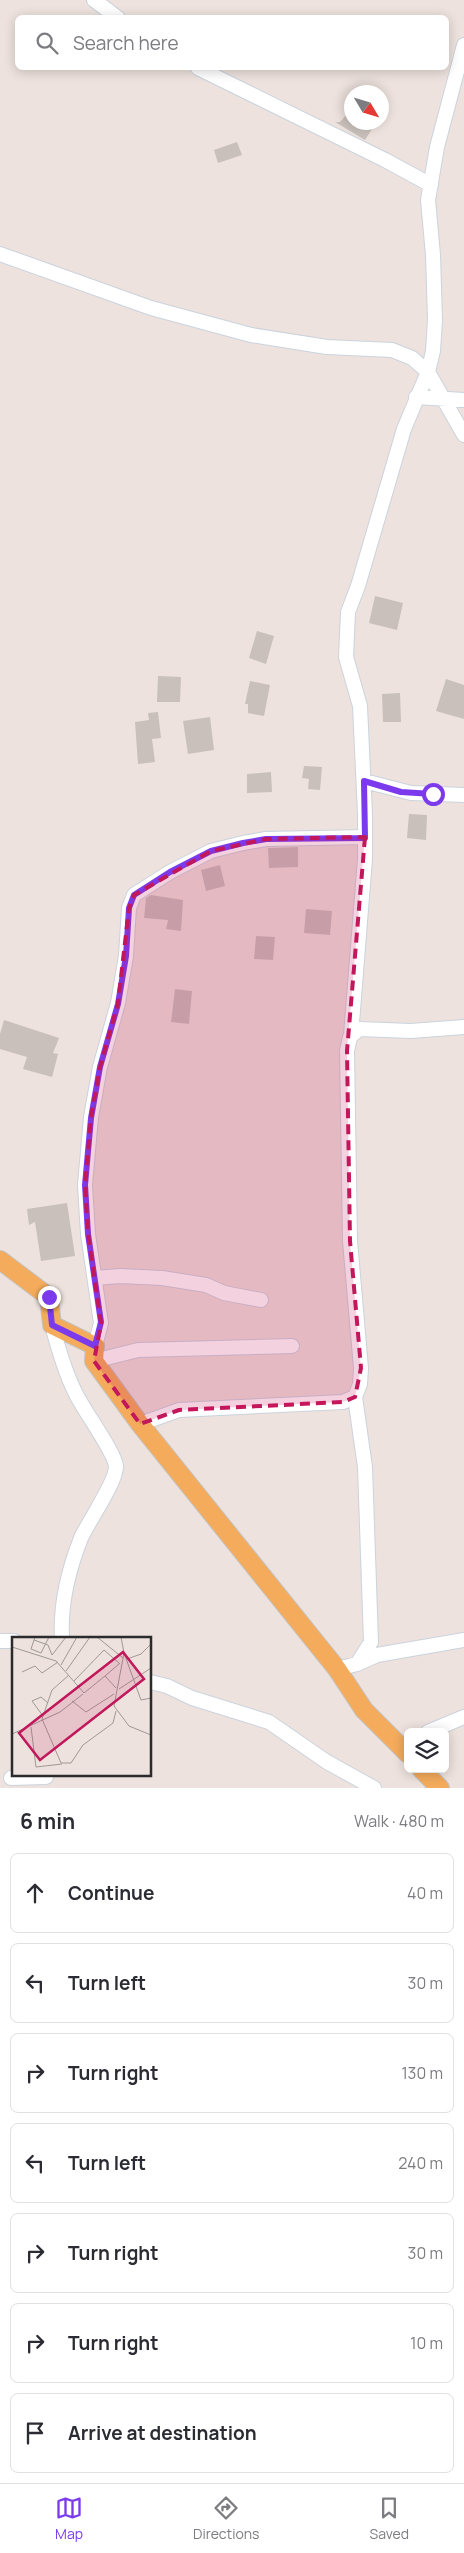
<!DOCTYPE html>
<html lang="en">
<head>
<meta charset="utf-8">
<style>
  :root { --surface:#fff; --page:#f7f7f7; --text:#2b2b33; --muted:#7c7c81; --line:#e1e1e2; --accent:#7c3aed }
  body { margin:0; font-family:Manrope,sans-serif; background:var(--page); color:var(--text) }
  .controls { position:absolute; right:15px; bottom:15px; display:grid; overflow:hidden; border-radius:8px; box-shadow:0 2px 12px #0003 }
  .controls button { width:45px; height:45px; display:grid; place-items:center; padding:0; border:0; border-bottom:1px solid var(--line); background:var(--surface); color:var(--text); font:25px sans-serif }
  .compass { position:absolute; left:344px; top:85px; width:45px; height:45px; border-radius:50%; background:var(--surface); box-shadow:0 2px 12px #0003; rotate:128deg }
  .stop { position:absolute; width:15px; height:15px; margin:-11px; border:4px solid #7c3aed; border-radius:50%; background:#fff }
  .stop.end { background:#7c3aed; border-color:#fff; box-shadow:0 1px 5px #0008 }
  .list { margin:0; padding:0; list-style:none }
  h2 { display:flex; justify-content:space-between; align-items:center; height:65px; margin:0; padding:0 20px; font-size:21px }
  h2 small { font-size:16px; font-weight:400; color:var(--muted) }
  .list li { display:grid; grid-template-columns:32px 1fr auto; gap:15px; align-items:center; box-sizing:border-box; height:80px; margin:0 10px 10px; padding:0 10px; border:1px solid var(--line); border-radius:8px }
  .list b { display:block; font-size:19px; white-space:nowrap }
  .list em { font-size:16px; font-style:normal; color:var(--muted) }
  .icon { flex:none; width:28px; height:28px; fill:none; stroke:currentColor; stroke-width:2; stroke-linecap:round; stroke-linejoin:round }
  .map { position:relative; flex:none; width:464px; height:1788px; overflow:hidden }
  .search { position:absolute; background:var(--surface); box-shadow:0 2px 12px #0003; left:15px; right:15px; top:15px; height:55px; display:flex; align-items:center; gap:12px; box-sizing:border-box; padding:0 18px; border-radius:8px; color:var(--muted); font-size:19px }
  .sheet { height:695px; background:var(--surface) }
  nav { display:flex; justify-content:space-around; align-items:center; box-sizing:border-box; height:70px; border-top:1px solid var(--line); background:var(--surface); font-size:14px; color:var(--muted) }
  nav a { display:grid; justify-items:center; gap:2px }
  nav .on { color:var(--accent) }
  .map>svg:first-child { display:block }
  .building { fill:#c9c0bb }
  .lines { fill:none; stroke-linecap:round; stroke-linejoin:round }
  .minor-casing { stroke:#cbd3dd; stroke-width:16 }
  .major-casing { stroke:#c4c4c4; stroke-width:20 }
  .minor { stroke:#fff; stroke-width:14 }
  .major { stroke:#f4ab5b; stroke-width:18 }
  .route { stroke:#7c3aed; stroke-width:6 }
  .marked { fill:#c2185b; fill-opacity:0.2; stroke:#c2185b; stroke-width:4; stroke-dasharray:10 6; stroke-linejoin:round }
  .inset-road { fill:none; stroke:#9f9996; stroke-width:1 }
  .view { fill:#c2185b; fill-opacity:0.15; stroke:#c2185b; stroke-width:2.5 }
  .inset-edge { fill:none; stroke:#2b2b2b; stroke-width:2.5 }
</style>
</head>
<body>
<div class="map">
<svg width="464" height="1788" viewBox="0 0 464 1788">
  <rect width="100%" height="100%" fill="#ede2dd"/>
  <path class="building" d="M352 108V122H363L372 129 365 140 335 122H340Z
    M237 142 242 155 218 163 214 150Z
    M375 596 403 603 397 630 369 623Z
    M257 631 274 636 266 664 249 658Z
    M158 676 181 677 180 702H157Z
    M446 679 464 685V719L436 711Z
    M250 681 270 685 264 716 248 713V704H245Z
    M400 693 401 722H383L382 694Z
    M158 712 161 738 152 739 155 762 138 764 135 722 149 720 148 713Z
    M210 717 214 750 188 754 183 721Z
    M304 766 322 767 320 790 308 789 309 779 302 778Z
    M271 772 272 792 247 793V774Z
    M409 814 427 815 426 840 407 838Z
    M298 847V867L269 868 268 848Z
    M220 865 225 886 206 891 201 870Z
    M151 895 183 900 181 931 166 929 168 920 144 918 146 898Z
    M306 909 332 911 330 935 304 933Z
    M256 936 275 937 273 960 254 959Z
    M175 989 192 991 189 1024 171 1022Z
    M4 1020 59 1038 53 1053 58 1054 52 1077 23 1069 27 1057 0 1049V1034Z
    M67 1203 75 1256 41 1261 35 1222 29 1225 27 1209Z"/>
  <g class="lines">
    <defs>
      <path id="minor" d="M94 0 118 18
        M198 68 385 160 431 185
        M0 254 151 308 251 335 327 347 392 350 412 358 428 372 464 435
        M416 397 464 400
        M364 781 411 793 464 795
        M351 1035 365 859V814L360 706 346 657 348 612 358 586 404 429 428 372 433 351 435 320 433 255 428 200 437 147 464 45
        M95 1278 120 1276 162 1278 206 1285 224 1293 261 1300
        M52 1325C58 1348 65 1373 76 1394 84 1411 114 1451 116 1466 117 1481 88 1522 81 1538 68 1571 60 1603 62 1638
        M95 1346 101 1323 88 1234 85 1185 91 1117 100 1067 118 1003 126 956 129 908 134 895 170 872 211 851 243 843 266 839 365 837
        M94 1361 138 1350 292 1346
        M140 1424 179 1410 343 1402 355 1397 360 1384 361 1368 350 1241 347 1051 350 1037 359 1029 411 1031 464 1027
        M0 1641H14
        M357 1664 377 1655 464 1640
        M337 1669 357 1664 371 1642 365 1467 355 1397
        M150 1682 167 1686 192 1698 269 1722 327 1762 374 1788
        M428 1732 464 1717
        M11 1778 46 1777"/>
      <path id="major" d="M0 1260 49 1297 52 1325 95 1346 94 1361 140 1424 337 1669 364 1710 408 1754
        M421 1769 440 1788"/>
    </defs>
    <use href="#minor" class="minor-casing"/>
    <use href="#major" class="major-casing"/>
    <use href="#minor" class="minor"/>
    <use href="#major" class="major"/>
  </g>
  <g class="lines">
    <path class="route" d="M49 1297 52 1325 95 1346 101 1322 88 1234 85 1185 91 1118 100 1067 118 1004 126 956 129 908 134 895 170 872 211 851 243 843 266 839 365 838 364 781 401 792 433 794"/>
  </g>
  <path class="marked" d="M365 837 347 1051 350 1241 361 1368 355 1397 343 1402 179 1410 140 1424 94 1361 101 1323 88 1234 85 1185 91 1117 100 1067 118 1003 129 908 134 895 211 851 266 839Z"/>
  <g transform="translate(12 1637)">
    <rect width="139" height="139" fill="#ede2dd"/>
    <path class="inset-road" d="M23 0 22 3 36 8 40 18M85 0 111 21M109 0 112 16 102 69 117 89 139 98M22 3 19 12 29 16 37 0M0 10 44 24 72 56 93 39 104 51M112 16 129 63 139 61M40 18 54 0M115 22 129 17 139 7M49 28 65 0M54 34 78 0M10 35 23 29 30 36 46 25M57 38 40 53 30 82 49 126H59L71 108 101 86 104 74M93 39 107 27M62 44 92 13 108 27M107 52 139 31M60 64 74 75 102 57M31 79 20 64 29 60 36 66M19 90 24 130 50 127M0 97 48 75 71 57"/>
    <path class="view" d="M111 15 132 42 28 123 7 96Z"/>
    <rect width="139" height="139" class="inset-edge"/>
  </g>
</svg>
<div class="controls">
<button><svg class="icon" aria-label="layers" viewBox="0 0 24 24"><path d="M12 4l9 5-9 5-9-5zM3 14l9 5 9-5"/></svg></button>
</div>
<svg class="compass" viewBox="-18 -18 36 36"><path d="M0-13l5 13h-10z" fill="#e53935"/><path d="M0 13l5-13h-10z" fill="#7c7c81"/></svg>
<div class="stop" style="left:433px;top:794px"></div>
<div class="stop end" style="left:49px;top:1297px"></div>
<div class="search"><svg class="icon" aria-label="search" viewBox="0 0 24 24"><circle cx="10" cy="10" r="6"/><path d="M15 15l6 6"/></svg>Search here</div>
</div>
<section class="sheet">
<h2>6 min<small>Walk · 480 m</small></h2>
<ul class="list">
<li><svg class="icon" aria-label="ahead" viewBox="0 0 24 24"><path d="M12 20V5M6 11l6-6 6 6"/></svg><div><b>Continue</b></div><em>40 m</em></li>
<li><svg class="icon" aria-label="left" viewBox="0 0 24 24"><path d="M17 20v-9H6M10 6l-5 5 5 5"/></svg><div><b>Turn left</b></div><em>30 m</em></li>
<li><svg class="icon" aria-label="right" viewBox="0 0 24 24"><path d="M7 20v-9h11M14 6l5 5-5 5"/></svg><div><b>Turn right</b></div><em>130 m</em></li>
<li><svg class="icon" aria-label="left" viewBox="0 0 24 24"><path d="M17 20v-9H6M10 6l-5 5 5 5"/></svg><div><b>Turn left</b></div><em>240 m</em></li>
<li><svg class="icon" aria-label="right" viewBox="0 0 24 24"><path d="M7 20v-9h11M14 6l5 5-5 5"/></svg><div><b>Turn right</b></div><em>30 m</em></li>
<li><svg class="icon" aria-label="right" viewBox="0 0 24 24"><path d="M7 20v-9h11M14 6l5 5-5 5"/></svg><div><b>Turn right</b></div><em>10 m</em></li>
<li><svg class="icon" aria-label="arrive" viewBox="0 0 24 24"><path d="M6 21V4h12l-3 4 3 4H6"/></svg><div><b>Arrive at destination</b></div></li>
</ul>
</section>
<nav>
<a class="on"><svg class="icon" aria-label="map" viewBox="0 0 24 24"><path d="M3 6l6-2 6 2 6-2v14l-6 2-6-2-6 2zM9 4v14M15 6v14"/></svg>Map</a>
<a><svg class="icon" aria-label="directions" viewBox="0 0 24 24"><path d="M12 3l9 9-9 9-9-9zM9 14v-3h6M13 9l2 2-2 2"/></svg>Directions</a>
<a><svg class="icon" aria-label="saved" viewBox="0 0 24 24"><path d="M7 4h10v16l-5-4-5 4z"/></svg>Saved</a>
</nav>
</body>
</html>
